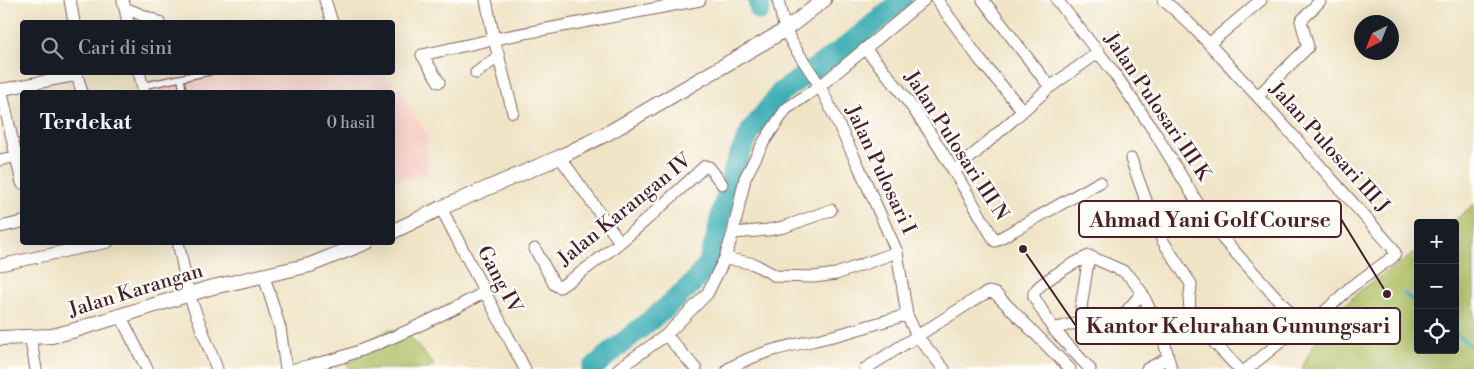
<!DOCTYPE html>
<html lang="id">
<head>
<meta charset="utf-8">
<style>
  :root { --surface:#171b24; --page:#242831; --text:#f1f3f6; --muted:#9ea1a6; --line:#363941 }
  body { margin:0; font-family:"Libre Bodoni",serif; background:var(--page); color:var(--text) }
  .controls { position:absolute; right:15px; bottom:15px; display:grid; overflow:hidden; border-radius:5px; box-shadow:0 5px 20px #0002 }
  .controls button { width:45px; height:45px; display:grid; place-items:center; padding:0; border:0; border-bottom:1px solid var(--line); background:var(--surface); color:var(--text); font:25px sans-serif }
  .compass { position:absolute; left:1354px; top:15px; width:45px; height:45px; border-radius:50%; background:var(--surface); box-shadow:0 5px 20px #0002; rotate:223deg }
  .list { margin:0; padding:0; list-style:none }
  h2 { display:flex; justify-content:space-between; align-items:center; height:65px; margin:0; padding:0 20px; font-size:21px }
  h2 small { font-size:16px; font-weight:400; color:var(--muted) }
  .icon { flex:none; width:28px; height:28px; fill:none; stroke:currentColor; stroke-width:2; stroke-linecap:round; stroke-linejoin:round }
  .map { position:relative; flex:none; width:1474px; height:369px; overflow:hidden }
  .search { position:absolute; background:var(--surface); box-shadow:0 5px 20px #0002; left:20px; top:20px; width:375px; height:55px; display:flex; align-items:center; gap:12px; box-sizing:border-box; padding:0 18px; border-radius:5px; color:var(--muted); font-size:19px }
  .panel { position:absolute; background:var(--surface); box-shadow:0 5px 20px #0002; left:20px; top:90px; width:375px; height:155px; border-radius:5px }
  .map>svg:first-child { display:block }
  .built { fill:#f7d0c9 }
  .green { fill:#adbd60; stroke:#7c6e46 }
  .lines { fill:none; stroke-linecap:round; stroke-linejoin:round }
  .stream { stroke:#3daeb5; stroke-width:4 }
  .river { stroke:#3daeb5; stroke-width:21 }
  .service-casing { stroke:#846461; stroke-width:8 }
  .minor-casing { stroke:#846461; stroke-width:13 }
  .tertiary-casing { stroke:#846461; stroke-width:16 }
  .service { stroke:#fff; stroke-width:5.5 }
  .minor { stroke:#fff; stroke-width:11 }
  .tertiary { stroke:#fff; stroke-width:14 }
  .labels { text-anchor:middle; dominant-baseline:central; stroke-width:5; stroke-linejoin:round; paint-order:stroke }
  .street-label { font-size:20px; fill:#4a1f2b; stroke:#fdfcf7 }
  .leader { fill:none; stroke:#4a1f2b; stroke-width:2 }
  .callout-dot { fill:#4a1f2b; stroke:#fdfcf7; stroke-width:2 }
  .callout { fill:#fdfcf7; stroke:#4a1f2b; stroke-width:2 }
  .callout-label { font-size:21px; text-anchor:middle; font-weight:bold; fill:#4a1f2b }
</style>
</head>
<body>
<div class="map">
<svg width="1474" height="369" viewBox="0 0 1474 369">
  <rect width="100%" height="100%" fill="#fdfcf7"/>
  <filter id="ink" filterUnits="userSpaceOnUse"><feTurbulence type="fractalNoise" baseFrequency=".02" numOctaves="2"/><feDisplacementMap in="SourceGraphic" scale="10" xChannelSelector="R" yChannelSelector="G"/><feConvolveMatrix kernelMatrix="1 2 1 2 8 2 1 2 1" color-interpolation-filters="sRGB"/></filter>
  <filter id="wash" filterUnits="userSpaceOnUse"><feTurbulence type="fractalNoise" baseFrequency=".0096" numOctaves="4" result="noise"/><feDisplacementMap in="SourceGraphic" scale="20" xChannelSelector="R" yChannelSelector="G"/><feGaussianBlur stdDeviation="1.12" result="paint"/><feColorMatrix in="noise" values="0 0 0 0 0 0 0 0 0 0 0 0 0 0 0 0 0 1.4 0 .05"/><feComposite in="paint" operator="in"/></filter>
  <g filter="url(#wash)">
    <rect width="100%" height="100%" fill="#f0e4c6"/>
    <path class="built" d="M222 73H383L400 89 427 136 428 173 393 182 392 92H158L157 87Z"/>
    <path class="green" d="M1474 204V369H1302C1316 333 1340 306 1370 283 1386 272 1403 262 1418 250V350H1455V223H1451Z
      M388 330 405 331 434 365 429 369H349L346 355Z"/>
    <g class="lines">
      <path class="stream" d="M1404 294 1418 304
        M1455 333 1474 348"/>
      <path class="river" d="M758 0 760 10
        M592 369 604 358 669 305 692 284 708 264 716 238 722 211 736 163 750 132 781 92 848 45 902 0"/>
    </g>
  </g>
  <g filter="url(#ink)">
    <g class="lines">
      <defs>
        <path id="service" d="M181 79 183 92
          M142 86 209 72"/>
        <path id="minor" d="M70 0 74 22
          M123 0 128 22
          M325 0 332 22
          M778 0 785 30 795 48 820 86 859 167 897 252 907 315 917 336 944 369
          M937 0 980 60 1023 111
          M983 0 1050 87
          M1057 0 1112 70 1154 131 1203 212 1223 239 1286 308 1301 328
          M1163 0C1194 25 1219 55 1246 84 1296 137 1343 193 1392 247L1395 253 1393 257 1352 286 1319 317 1284 339 1247 369
          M125 8 159 22
          M1209 44 1261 0
          M866 50C918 106 956 174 995 241L1100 182
          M139 72 144 92
          M476 73 499 56
          M439 82 422 55 494 39 486 0
          M1 89 22 183
          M0 90 77 75 82 92
          M1258 96 1308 47 1301 21 1320 1
          M513 112 494 39 700 0
          M560 157 620 242
          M1131 159 1153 220 1164 243 1191 284C1191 292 1188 300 1190 308 1194 325 1227 355 1239 369
          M0 160 22 155
          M955 171 1050 87 1099 52
          M441 208 525 369
          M0 227 22 222
          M733 233 768 230 784 227 831 210
          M178 242 189 295 217 369
          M535 249 554 284 557 286 560 287C613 252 659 209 705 166L709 167 722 184
          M725 258 754 264 776 276 814 277 836 274 897 252
          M0 265 108 242
          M264 276 280 328 286 369
          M121 317 147 369
          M1087 322 1081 307 1089 256
          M1053 329 1080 322 1114 326 1142 293
          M666 335 696 369
          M30 336 36 369
          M294 369C310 365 327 362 342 357 392 340 439 317 485 292
          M618 369 666 335 707 294 725 258 733 233 745 178 763 143 786 109 820 86 924 0
          M728 369C765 348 797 345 837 335 860 329 883 321 907 315
          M865 369 982 295 989 292 996 294 1070 369
          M1090 369 1053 329 1034 297C1034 293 1033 293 1036 290 1044 280 1077 261 1089 256L1123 271 1132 279 1142 293 1163 337 1171 369
          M1147 369 1168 358"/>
        <path id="tertiary" d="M392 232 441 208 560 157 608 133 785 30 824 0
          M0 338 52 336 72 331 209 288 310 265 367 242"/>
      </defs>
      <use href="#service" class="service-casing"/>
      <use href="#minor" class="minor-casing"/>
      <use href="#tertiary" class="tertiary-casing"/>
      <use href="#service" class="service"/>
      <use href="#minor" class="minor"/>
      <use href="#tertiary" class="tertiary"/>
    </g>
  </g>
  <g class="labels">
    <g class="street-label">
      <text transform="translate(1157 107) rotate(56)">Jalan Pulosari III K</text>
      <text transform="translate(956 146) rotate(57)">Jalan Pulosari III N</text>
      <text transform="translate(1329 148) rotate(48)">Jalan Pulosari III J</text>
      <text transform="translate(880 170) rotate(65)">Jalan Pulosari I</text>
      <text transform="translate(625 210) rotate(-39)">Jalan Karangan IV</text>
      <text transform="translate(499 280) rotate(62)">Gang IV</text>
      <text transform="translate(136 291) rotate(-17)">Jalan Karangan</text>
    </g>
  </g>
  <path class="leader" d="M1387 294L1341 219M1023 249L1076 326"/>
  <g class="callout-dot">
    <circle cx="1387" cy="294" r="5"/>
    <circle cx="1023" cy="249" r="5"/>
  </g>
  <g class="callout">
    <rect x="1079" y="201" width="262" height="36" rx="5"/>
    <rect x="1076" y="308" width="324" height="36" rx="5"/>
  </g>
  <g class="callout-label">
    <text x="1210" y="227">Ahmad Yani Golf Course</text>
    <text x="1238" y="333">Kantor Kelurahan Gunungsari</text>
  </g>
</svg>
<div class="controls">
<button>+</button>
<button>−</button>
<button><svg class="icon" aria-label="locate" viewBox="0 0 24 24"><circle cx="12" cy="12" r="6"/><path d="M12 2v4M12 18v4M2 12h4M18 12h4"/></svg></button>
</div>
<svg class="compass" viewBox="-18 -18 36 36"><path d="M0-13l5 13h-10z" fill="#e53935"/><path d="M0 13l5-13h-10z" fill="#9ea1a6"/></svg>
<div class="search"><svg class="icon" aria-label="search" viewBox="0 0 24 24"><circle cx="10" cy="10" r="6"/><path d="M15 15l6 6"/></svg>Cari di sini</div>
<section class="panel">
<h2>Terdekat<small>0 hasil</small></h2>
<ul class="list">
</ul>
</section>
</div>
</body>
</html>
